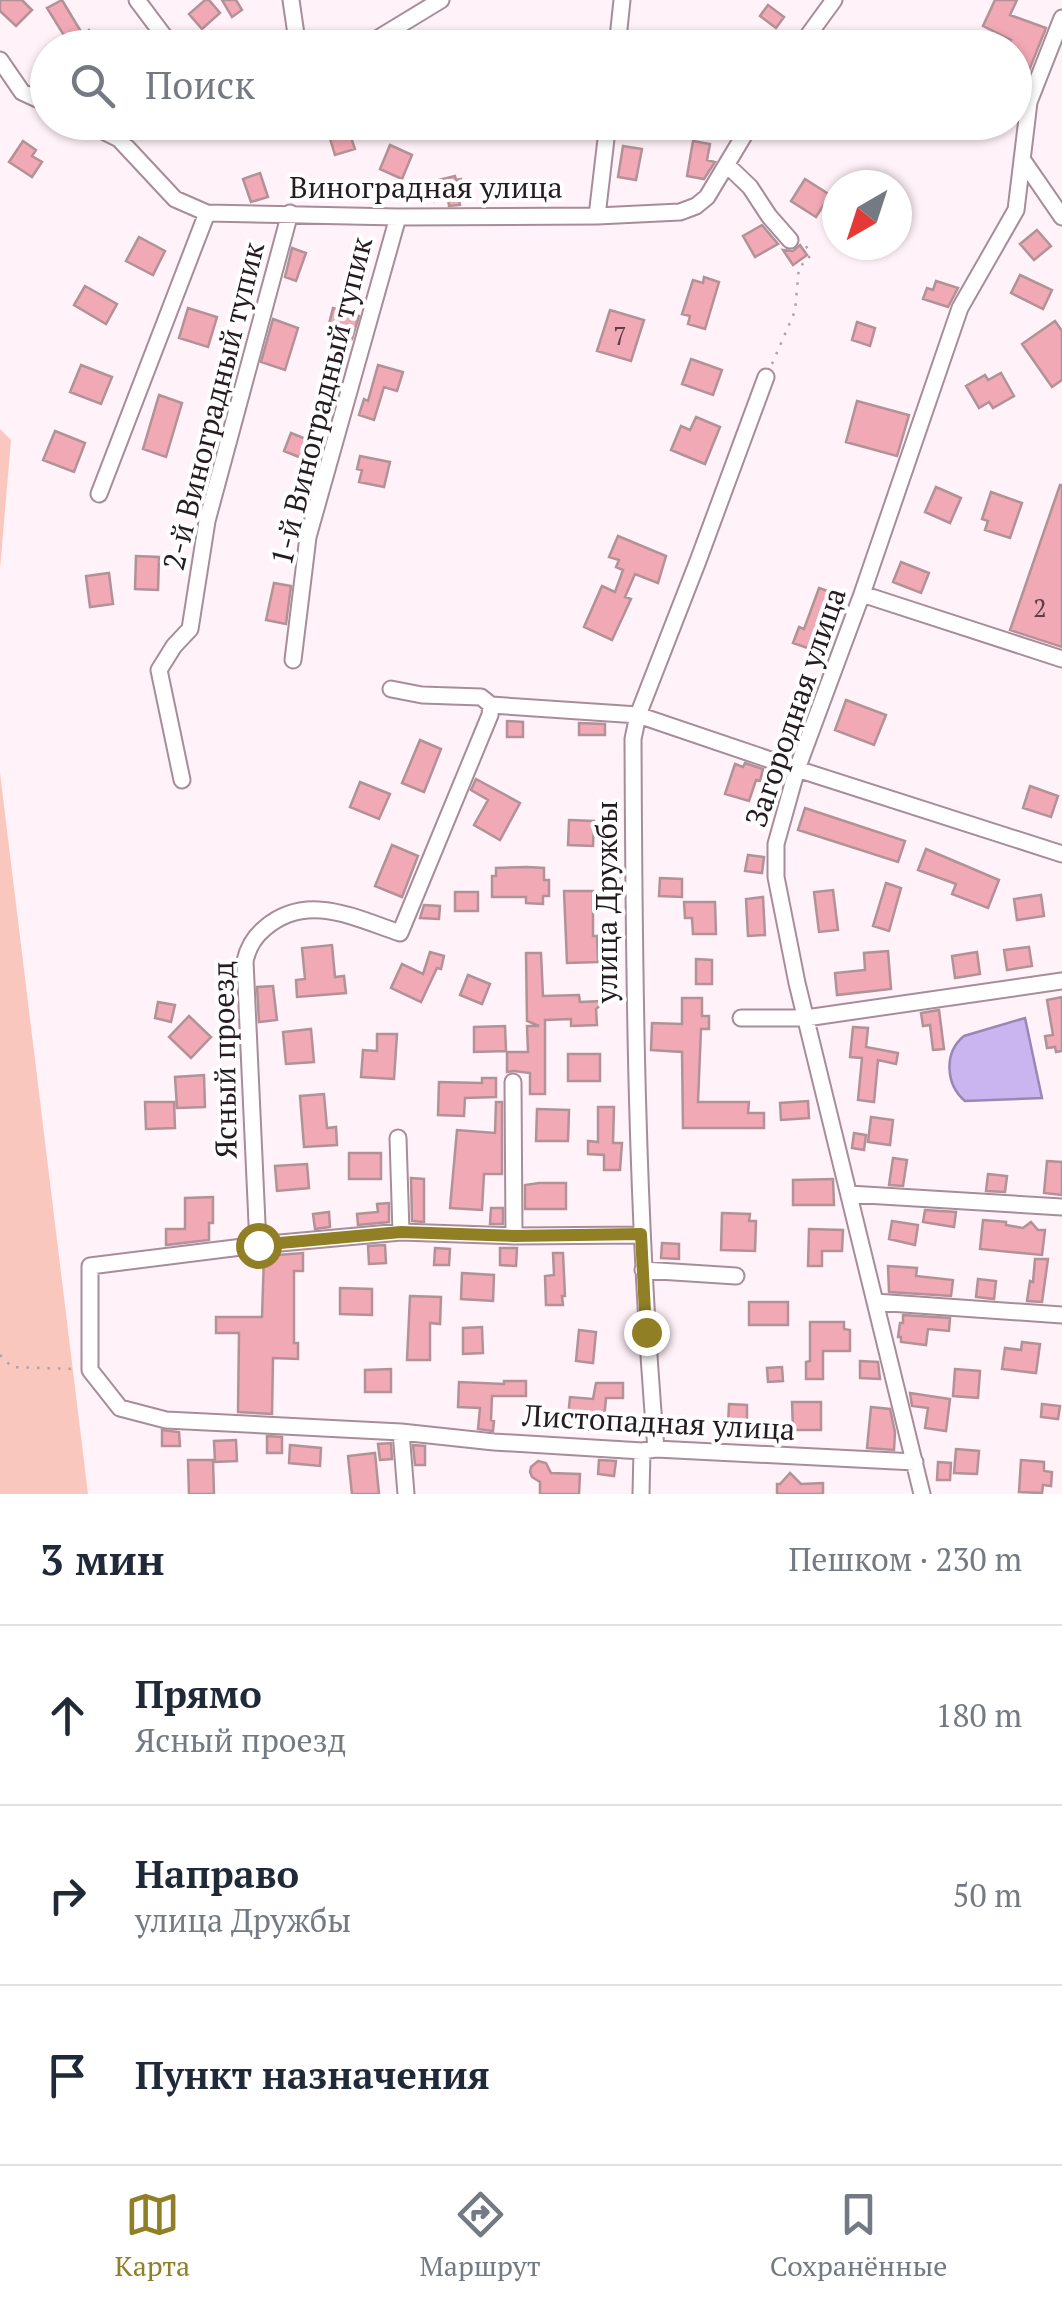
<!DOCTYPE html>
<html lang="ru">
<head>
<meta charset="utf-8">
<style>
  :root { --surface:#fff; --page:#f2f2f3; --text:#1f2937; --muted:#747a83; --line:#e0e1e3; --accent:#917f26 }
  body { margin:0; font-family:"PT Serif",serif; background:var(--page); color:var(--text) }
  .compass { position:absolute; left:822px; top:170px; width:90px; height:90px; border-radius:50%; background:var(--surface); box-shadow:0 2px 8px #0004; rotate:219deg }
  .stop { position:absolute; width:30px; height:30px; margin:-22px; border:8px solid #917f26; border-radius:50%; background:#fff }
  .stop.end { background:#917f26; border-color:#fff; box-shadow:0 2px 10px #0008 }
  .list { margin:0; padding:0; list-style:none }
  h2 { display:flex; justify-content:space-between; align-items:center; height:130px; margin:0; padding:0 40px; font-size:42px }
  h2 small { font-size:32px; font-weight:400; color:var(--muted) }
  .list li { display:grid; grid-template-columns:65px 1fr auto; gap:30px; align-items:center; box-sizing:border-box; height:180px; padding:0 40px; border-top:2px solid var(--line) }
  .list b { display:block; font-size:38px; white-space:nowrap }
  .list p { margin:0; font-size:32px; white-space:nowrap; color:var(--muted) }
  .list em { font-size:32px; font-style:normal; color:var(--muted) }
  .icon { flex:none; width:55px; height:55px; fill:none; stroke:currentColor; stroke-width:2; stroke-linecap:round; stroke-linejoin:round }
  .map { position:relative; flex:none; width:1062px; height:1494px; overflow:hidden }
  .search { position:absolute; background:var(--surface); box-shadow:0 2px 8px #0004; left:30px; right:30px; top:30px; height:110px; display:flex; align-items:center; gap:25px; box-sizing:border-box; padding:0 35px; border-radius:55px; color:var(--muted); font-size:38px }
  .sheet { height:670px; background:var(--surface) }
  nav { display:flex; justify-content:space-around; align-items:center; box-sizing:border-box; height:140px; border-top:2px solid var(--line); background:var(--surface); font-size:28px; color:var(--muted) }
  nav a { display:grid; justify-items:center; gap:5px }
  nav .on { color:var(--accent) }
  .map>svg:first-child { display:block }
  .green { fill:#f9c7be }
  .water { fill:#cbb5f1; stroke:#9a87b3; stroke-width:2.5 }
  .building { fill:#f1a9b5; stroke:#b29297; stroke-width:2.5 }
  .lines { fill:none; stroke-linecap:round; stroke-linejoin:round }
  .minor-casing { stroke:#a88c9a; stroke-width:19 }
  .path { stroke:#afa3a9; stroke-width:2.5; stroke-dasharray:2.5 8; stroke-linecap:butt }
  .minor { stroke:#fff; stroke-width:15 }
  .route { stroke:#917f26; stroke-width:12 }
  .labels { text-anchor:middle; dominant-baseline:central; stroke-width:8; stroke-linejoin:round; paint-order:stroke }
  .number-label { font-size:25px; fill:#593e46 }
  .street-label { font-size:30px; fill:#261b21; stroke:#fff }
</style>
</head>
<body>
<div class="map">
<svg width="1062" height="1494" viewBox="0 0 1062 1494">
  <rect width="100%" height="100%" fill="#fff2f8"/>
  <path class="green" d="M0 429 11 440 0 569Z
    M0 773 88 1494H0Z"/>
  <path class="water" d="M1025 1018 1042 1098 965 1101C946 1085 943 1053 964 1036Z"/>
  <path class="building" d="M0 0H22L32 10 16 26 0 11Z
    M62 0 83 35 89 30 103 48H67L70 45 47 8Z
    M205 0H209L220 13 202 29 189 14Z
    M222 0H236L242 10 232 17Z
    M995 0H1017L1010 15 1046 28 1022 88 1014 86V48H1005L1011 40 983 26Z
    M768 5 784 17 776 28 760 16Z
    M347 126 355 149 335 155 328 132Z
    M23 141 36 150 32 156 42 162 32 177 9 162Z
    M693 141 710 144 707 160 715 162 704 179 687 176Z
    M390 145 412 155 402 179 380 169Z
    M623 146 642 149 636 180 618 177Z
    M260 173 268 197 251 202 243 179Z
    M455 176 456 180 461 179 464 196 458 197 460 205 449 206 448 198 434 201 431 182Z
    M805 179 830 195 816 217 791 201Z
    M762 225 778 244 755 257 743 236Z
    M1037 230 1051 246 1034 260 1020 244Z
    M139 237 165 251 153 275 126 261Z
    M800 245 807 255 793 265 783 250 793 251Z
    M292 248 306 253 296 281 285 277Z
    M1020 275 1052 290 1043 309 1011 293Z
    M704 277 719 282 705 329 688 324 690 316 682 314 693 280 703 283Z
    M936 281 958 288 948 307 923 299 927 288 933 290Z
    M85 286 117 304 106 324 74 305Z
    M342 306 352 309 351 313 359 316 352 339 327 332 333 308 340 310Z
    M188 308 217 317 208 347 179 338Z
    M610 310 644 320 631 361 597 351Z
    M273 319 298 328 285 370 261 362Z
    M1055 321 1062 331V380L1052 387 1022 344Z
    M857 322 875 328 870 346 852 340Z
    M691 359 722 370 713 395 682 384Z
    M81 365 112 377 101 404 70 392Z
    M378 365 403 372 397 391 384 387 374 420 359 415 364 399 368 401Z
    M1001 373 1014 396 993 408 989 402 979 408 966 386 985 375 988 380Z
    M159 395 182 403 166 457 143 449Z
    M857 401 909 415 897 456 846 442Z
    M696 417 720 427 705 464 671 450 681 426 690 430Z
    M55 431 85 443 74 472 43 460Z
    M291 433 316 443 309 461 284 451Z
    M360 456 390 462 384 487 359 482 362 470 357 469Z
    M1060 485H1062V647L1010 630Z
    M936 487 961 498 950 523 925 512Z
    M991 492 1022 503 1010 538 985 530 988 521 982 519Z
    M618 536 666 556 658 583 635 574 625 597 631 599 612 640 584 627 602 586 615 592 623 570 616 567 619 560 609 557Z
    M136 556 159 557 158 590 135 589Z
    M901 562 929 573 921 593 893 582Z
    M109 573 113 604 90 607 86 576Z
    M274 583 291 586 286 624 266 620Z
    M819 588 845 597 838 619 834 618 822 653 793 643 799 627 804 629Z
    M846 700 886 715 874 745 835 730Z
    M507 721 523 722V737H507Z
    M579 723 605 724V735H579Z
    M420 740 441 749 424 792 402 783Z
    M745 763 763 769 760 781 756 780 749 801 725 794 735 764 743 767Z
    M476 779 520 803 500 840 474 825 488 800 471 790Z
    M360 782 390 794 379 819 350 807Z
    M1030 786 1058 796 1051 817 1023 808Z
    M805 808 905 841 898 862 798 830Z
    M569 820 594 821 593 846 568 845Z
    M392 845 418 856 402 897 375 886Z
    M926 849 999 880 988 908 952 894 956 884 918 870Z
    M748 855 764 857 762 873 745 871Z
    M527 867 544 868V880H549V896H543V904L526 903V897H492V876H496V868Z
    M606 868H619V891H605Z
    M660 878 682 879V897L659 896Z
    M886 883 901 888 889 931 873 926Z
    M833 890 838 930 819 932 814 892Z
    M564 891H593V936H597L598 962 567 963Z
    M455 892H478V911H455Z
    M1041 895 1044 916 1017 920 1014 899Z
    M763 897 765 935 748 936 746 899Z
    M684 902H715L716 934H693L692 918H685Z
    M424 905 440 906 439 919 420 918Z
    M332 945 335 977 344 976 346 993 297 997 296 980 305 979 302 948Z
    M1029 947 1032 966 1007 970 1004 950Z
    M888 951 891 989 837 995 835 973 865 970 864 953Z
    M430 952 444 956 441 969 437 968 421 1002 391 988 402 964 423 974Z
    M977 952 980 974 955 978 952 956Z
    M526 953H541L543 996 579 995 580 1002 605 1001 596 1009 597 1025 571 1026V1019L545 1020V1094H530V1073L514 1071 507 1072V1052H528L527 1026H539L527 1021Z
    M696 959 712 960V984H696Z
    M468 975 490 984 482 1004 460 995Z
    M273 986 277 1020 259 1022 257 987Z
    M1062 997V1051L1056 1052 1055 1047 1047 1048 1045 1036 1053 1035 1047 1000Z
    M682 998H702V1016H709V1029H701L698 1102H749L748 1113H764V1128H683L682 1052 651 1050 652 1023 682 1024Z
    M158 1002 175 1005 171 1022 155 1018Z
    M939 1010 944 1049 933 1050 930 1025 923 1026 921 1013Z
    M189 1016 211 1037 191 1058 169 1037Z
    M505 1026 506 1051 474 1052V1027Z
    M853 1027 868 1028 866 1047 898 1053 896 1064 878 1060 874 1102 858 1100 862 1058 850 1057Z
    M311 1029 314 1062 286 1064 283 1032Z
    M377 1034H397L394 1079 361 1077 363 1050 377 1051Z
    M568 1054H600V1081H568Z
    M204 1075 205 1107 177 1108 175 1077Z
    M482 1078H496V1097L465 1098 464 1116 438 1115 439 1082 482 1083Z
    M324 1094 327 1128 336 1127 337 1145 304 1147 300 1096Z
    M808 1101 809 1118 781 1120 780 1103Z
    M145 1102H174L175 1128 146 1129Z
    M496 1102H502V1174H484L482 1210 450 1208 457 1130 495 1133Z
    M598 1107H614L613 1143H622L620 1170H604V1155L588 1154V1141L598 1142Z
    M537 1109 569 1110 568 1141H536Z
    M871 1117 893 1120 890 1145 868 1142Z
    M854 1133 866 1135 864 1150 852 1148Z
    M349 1153H381V1179H349Z
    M893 1158 907 1160 903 1186 889 1185Z
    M1047 1161 1062 1162V1195L1044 1193Z
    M307 1164 309 1188 277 1191 275 1166Z
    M988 1174 1007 1176 1005 1192 986 1191Z
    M411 1178 424 1179V1222L412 1221Z
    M833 1179 834 1205H793V1180Z
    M539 1183H566V1209H525V1185Z
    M213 1197V1223H209V1240L166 1245V1229H185V1198Z
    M389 1203V1222L358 1225 357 1214 378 1212 377 1204Z
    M491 1208H503V1224H490Z
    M925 1210 956 1212 954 1227 923 1222Z
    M329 1212 330 1227 315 1229 313 1214Z
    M722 1213 750 1214 749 1221H756L755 1251 721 1250Z
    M983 1220 1006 1222V1225L1023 1228 1031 1222 1038 1230H1045L1042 1255 980 1249Z
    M892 1221 918 1225 915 1245 889 1239Z
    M809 1229 843 1230 842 1251H822V1266H808Z
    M662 1243 679 1244V1259L661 1258Z
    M385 1245 386 1263 369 1264 368 1246Z
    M435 1248 450 1249 449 1265H434Z
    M500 1248H517L516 1266 500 1265Z
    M303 1253V1271H294V1343H298V1359L273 1358 272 1414 238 1412 239 1333H216V1317H262L264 1256Z
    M553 1253H563L565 1296H562L563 1305H546L545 1276 554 1275Z
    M1035 1259H1048L1042 1302 1027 1301 1030 1281 1033 1282Z
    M888 1266 917 1268 916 1276 953 1280 951 1296 889 1292Z
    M462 1273 494 1275 493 1301 461 1299Z
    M978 1279 996 1281 994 1299 976 1297Z
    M340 1288 372 1289V1315L340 1314Z
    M410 1296 441 1297 440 1324 430 1323V1360H407Z
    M749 1302H788V1325H749Z
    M903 1315 950 1318 949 1331 928 1329 926 1345 901 1342V1337H898L900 1323H903Z
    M810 1322H844V1329L850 1330V1351H823V1379H806V1362L810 1361Z
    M482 1327 483 1353 463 1354V1328Z
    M579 1330 596 1332 593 1363 576 1361Z
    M1022 1342 1040 1344 1036 1373 1002 1369 1005 1348 1021 1350Z
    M860 1361 878 1362 880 1379 860 1378Z
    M782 1367 783 1381 768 1382 767 1368Z
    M391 1369V1392H365V1370Z
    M955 1369 980 1371 978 1398 953 1396Z
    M504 1381H526V1396H492L491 1420 494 1421 493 1431 478 1429 480 1408 458 1407 459 1382 504 1384Z
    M596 1383H623V1398H606L603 1431 567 1428 570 1397 593 1399Z
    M910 1393 950 1399 946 1431 925 1428 928 1408 912 1406Z
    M792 1402H821V1430H793Z
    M729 1404 747 1405V1426L728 1425Z
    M1042 1404 1060 1406 1058 1419 1041 1417Z
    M871 1407 890 1409 895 1432 894 1450 867 1448Z
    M162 1430 179 1432 180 1446H162Z
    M267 1436 282 1437V1453H267Z
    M236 1440 237 1461 215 1462 214 1441Z
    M391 1443 392 1459 380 1460 378 1444Z
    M290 1445 321 1448 320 1466 289 1463Z
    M413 1445 425 1446V1465H415Z
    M956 1449 979 1451 977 1474 954 1473Z
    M375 1453 379 1494H352L348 1456Z
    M188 1460H213L214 1494H189Z
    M599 1460 616 1461 614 1476 598 1474Z
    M1021 1460 1044 1462V1471L1052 1472 1051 1486 1043 1485 1042 1493 1019 1492Z
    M538 1461 546 1463 551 1473 580 1474 579 1494H540V1482L532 1477 530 1472 531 1467Z
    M938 1462 951 1463 950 1480H937Z
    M790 1473 801 1484 823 1483V1494H777V1484H780Z"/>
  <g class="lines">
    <defs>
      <path id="minor" d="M137 0 173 48
        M291 0 298 48
        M362 48 441 0
        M617 48 622 0
        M799 48 834 0
        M0 60 22 92 48 104
        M85 122 119 139 175 199 207 213 398 217 597 216 680 212 696 206 707 197 752 122
        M119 139 143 122
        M1022 159 1062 217
        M727 165 750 187 769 216 790 240
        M597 216 608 122
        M99 494 207 213
        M862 594 1062 659
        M293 660 308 537 398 217
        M391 689 422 695 481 697 491 705 490 715 400 933C355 918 307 892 265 928 254 937 248 947 245 961L258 1245 401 1232 514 1236 641 1235
        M491 705 638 715 797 769 1062 854
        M182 780 159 670 174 646 190 629 207 521 290 213
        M741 1018H806L1062 981
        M513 1082 514 1236
        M398 1138 401 1232
        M849 1194 1062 1207
        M258 1245 90 1266V1370L120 1408 166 1420 401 1432 494 1442 642 1451 656 1449 915 1462
        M643 1270 736 1276
        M875 1302 1062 1315
        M401 1432 406 1494
        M656 1449C636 1213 634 976 633 739L638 715 698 561 766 377
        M641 1494 642 1451
        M922 1494 797 983 776 877V844L797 769 862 594 960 308 1016 210 1029 102 1062 18"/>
    </defs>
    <use href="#minor" class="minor-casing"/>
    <path class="path" d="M772 364 795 311 799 267 809 259V251L804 243
      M0 1355 12 1367 73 1369"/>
    <use href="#minor" class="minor"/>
  </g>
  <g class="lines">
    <path class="route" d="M258 1245 401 1232 514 1236 641 1234 646 1332"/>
  </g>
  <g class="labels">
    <g class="number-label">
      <text x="620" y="335">7</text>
      <text x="1040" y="607">2</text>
    </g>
    <g class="street-label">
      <text x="426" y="187">Виноградная улица</text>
      <text transform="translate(321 401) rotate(-76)">1-й Виноградный тупик</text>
      <text transform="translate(213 406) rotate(-76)">2-й Виноградный тупик</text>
      <text transform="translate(795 707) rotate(-71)">Загородная улица</text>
      <text transform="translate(606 902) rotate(-90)">улица Дружбы</text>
      <text transform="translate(224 1060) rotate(-91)">Ясный проезд</text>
      <text transform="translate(659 1422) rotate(3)">Листопадная улица</text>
    </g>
  </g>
</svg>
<svg class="compass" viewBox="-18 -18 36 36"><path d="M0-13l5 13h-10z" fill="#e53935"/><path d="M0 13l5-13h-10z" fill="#747a83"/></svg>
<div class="stop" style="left:258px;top:1245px"></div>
<div class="stop end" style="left:646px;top:1332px"></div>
<div class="search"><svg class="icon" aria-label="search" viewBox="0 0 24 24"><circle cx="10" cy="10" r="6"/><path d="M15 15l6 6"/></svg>Поиск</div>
</div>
<section class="sheet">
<h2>3 мин<small>Пешком · 230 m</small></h2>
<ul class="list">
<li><svg class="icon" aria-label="ahead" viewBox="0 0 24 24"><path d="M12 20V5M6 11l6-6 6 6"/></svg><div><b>Прямо</b><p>Ясный проезд</p></div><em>180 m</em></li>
<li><svg class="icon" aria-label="right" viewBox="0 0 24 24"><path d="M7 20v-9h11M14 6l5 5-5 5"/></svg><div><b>Направо</b><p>улица Дружбы</p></div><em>50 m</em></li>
<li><svg class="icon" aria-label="arrive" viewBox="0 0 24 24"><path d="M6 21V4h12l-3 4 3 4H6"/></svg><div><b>Пункт назначения</b></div></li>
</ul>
</section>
<nav>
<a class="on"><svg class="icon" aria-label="map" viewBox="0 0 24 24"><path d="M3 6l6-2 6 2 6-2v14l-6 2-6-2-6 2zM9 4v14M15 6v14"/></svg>Карта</a>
<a><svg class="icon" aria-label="directions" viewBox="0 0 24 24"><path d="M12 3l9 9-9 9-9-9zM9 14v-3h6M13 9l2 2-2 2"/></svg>Маршрут</a>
<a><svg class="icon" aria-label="saved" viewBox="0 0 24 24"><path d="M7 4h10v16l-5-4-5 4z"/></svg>Сохранённые</a>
</nav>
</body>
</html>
